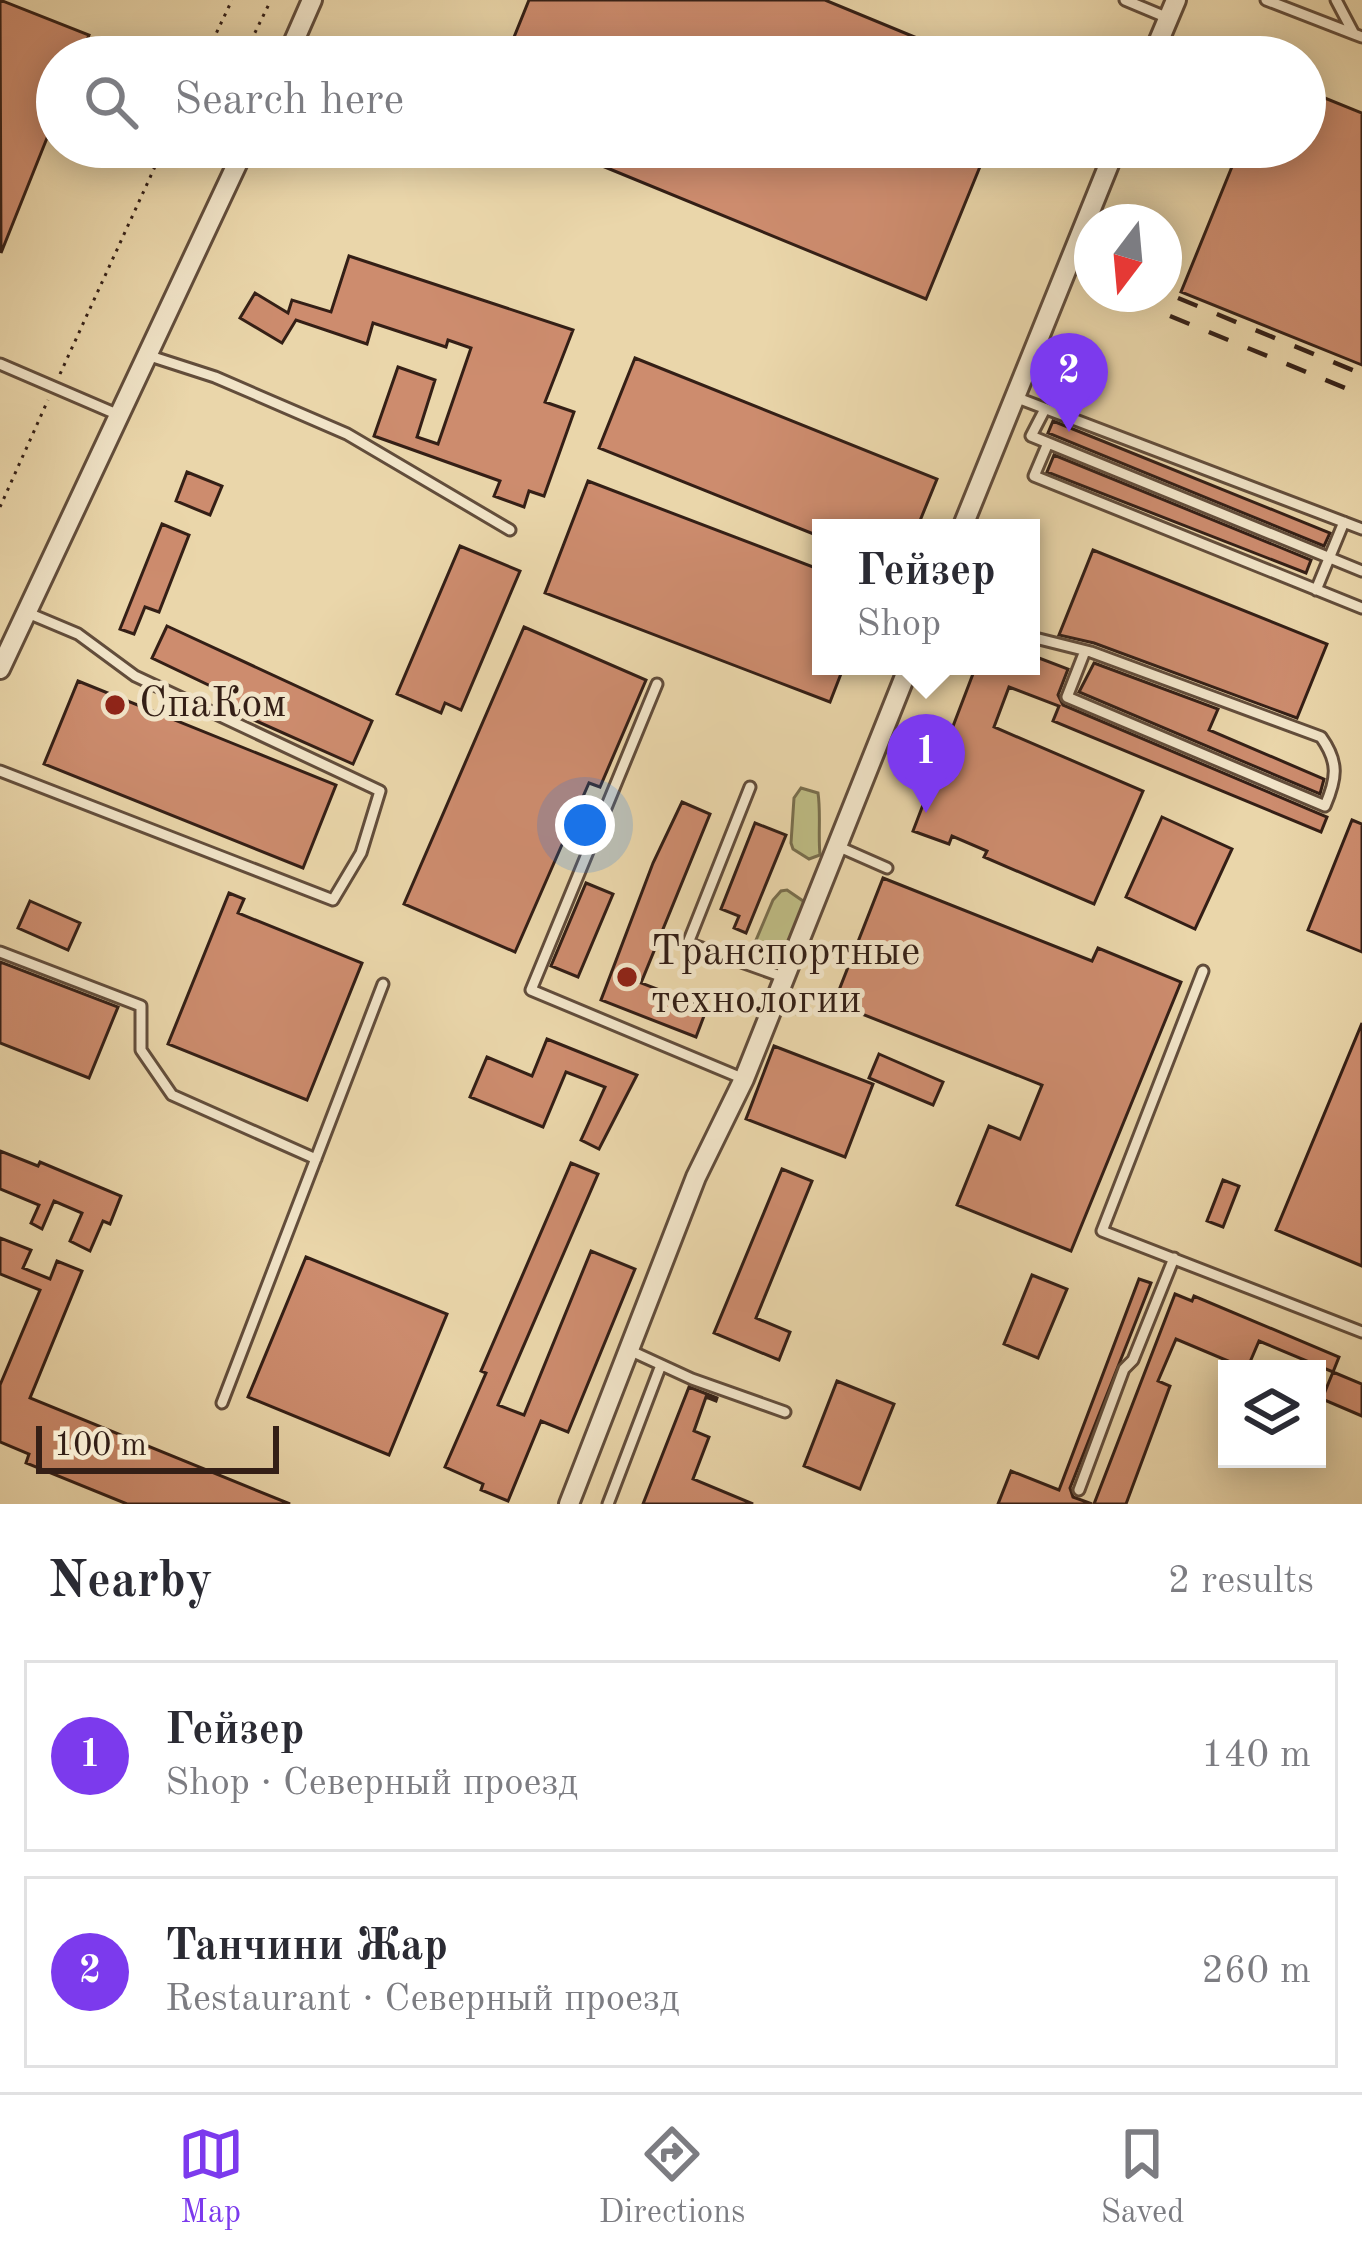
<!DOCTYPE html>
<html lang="en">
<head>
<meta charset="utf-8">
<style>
  :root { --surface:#fff; --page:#f2f2f3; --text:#2b2b33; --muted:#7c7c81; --line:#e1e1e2; --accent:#7c3aed }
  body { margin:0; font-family:"Old Standard TT",serif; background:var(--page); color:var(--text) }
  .controls { position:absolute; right:36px; bottom:36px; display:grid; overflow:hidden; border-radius:0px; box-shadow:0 6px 30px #0003 }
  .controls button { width:108px; height:108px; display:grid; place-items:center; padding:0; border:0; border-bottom:3px solid var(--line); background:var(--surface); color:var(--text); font:60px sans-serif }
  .compass { position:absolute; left:1074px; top:204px; width:108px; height:108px; border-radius:50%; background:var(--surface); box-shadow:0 6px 30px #0003; rotate:196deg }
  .scale { position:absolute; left:36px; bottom:30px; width:243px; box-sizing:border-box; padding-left:12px; border:6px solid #341f16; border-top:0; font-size:33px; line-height:42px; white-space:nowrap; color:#341f16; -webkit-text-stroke:9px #f1e4c8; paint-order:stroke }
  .you { position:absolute; left:585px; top:825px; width:42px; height:42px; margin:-30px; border:9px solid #fff; border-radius:50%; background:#1a73e8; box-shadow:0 0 0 18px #1a73e833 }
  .badge { display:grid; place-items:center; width:78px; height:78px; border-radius:50%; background:var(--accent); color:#fff; font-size:39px; font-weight:700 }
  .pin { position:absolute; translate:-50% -99px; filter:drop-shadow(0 3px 6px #0008) }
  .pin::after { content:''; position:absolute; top:63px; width:42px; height:36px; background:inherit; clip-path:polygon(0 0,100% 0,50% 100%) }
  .popup { position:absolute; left:812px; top:519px; width:228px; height:156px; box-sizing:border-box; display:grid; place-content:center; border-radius:0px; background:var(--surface); filter:drop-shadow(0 3px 9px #0005); font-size:39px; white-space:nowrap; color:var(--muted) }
  .popup b { font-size:45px; color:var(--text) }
  .popup::after { content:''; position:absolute; left:50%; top:100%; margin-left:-24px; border:24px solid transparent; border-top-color:var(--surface) }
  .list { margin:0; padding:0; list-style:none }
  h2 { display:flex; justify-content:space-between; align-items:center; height:156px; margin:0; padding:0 48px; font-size:51px }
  h2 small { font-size:39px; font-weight:400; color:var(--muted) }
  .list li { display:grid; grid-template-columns:78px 1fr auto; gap:36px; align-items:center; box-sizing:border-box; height:192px; margin:0 24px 24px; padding:0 24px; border:3px solid var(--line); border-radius:0px }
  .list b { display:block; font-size:45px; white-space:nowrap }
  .list p { margin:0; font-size:39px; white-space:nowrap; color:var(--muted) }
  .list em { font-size:39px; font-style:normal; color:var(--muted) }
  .icon { flex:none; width:66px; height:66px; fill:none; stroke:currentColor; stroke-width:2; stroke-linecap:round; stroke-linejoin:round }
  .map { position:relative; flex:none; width:1362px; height:1504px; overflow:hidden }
  .search { position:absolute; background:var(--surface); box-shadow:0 6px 30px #0003; left:36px; right:36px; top:36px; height:132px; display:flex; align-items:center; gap:30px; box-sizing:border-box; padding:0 42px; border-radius:66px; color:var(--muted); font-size:45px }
  .sheet { height:588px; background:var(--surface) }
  nav { display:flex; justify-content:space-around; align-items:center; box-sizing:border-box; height:168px; border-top:3px solid var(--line); background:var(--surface); font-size:33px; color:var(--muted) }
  nav a { display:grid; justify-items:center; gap:6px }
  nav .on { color:var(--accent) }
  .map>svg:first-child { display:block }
  .green { fill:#bebc84; stroke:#796e4d; stroke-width:3 }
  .building { fill:#cd8c6e; stroke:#341f16; stroke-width:3 }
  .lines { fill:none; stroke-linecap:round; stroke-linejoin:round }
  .lane-casing { stroke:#624d3b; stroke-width:15 }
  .street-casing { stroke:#624d3b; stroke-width:24 }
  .path { stroke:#341f16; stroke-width:3; stroke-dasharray:3 6; stroke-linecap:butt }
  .lane { stroke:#f1e4c8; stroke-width:9 }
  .street { stroke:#f1e4c8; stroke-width:18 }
  .rail { stroke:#341f16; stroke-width:4.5; stroke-dasharray:21 21; stroke-linecap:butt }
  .poi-dot { fill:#8f2418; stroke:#f1e4c8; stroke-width:4.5 }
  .labels { text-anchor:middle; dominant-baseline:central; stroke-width:10; stroke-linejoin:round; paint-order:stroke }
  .poi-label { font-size:42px; fill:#341f16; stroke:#f1e4c8; text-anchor:start }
</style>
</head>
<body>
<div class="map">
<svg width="1362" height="1504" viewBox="0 0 1362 1504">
  <rect width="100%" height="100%" fill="#ead6aa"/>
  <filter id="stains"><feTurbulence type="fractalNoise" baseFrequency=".00167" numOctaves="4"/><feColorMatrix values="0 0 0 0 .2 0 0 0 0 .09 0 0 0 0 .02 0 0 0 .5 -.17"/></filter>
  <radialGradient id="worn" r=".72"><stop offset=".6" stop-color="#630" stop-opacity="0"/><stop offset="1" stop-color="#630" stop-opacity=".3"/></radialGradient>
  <path class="green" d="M801 788 818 793C821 813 818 834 820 855L809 859 793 849 791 843 794 798Z
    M787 890 803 901 804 906 783 958 757 962 751 952 773 900 781 891Z"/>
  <path class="building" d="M0 0 89 35 80 57H57V113L1 253Z
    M529 0H825L963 57H506Z
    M1305 90 1362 113V365L1181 292 1240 147H1305Z
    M556 147H988L926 299Z
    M349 256 573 330 545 402 574 412 544 496 529 491 524 507 494 496 500 481 374 436 398 367 435 380 417 437 438 444 471 348 448 340 446 347 373 323 367 344 296 320 282 343 240 318 255 293 288 313 292 300 331 312Z
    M635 358 937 479 917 528H821V537L599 448Z
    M1053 421 1330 533 1324 546 1048 433Z
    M1054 455 1311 560 1306 573 1047 472Z
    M187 472 222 486 210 515 176 501Z
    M588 481 821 570V666H844L830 702 545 593Z
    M162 524 189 535 159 612 145 607 134 634 120 629Z
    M460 546 520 571 461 710 445 703 441 713 397 694Z
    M1093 550 1327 644 1297 718 1094 643 1059 635Z
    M167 626 372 721 353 764 218 704 223 692 152 658Z
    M524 627 646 680 600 787 589 783 515 952 404 904Z
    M1031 655 1068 669 1058 695 1063 705 1327 817 1321 832 1053 721 1059 706 1009 687 994 727 1143 791 1094 904 984 857 987 851 952 836 949 844 913 831 976 666H1031Z
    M1094 663 1218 709 1209 730 1324 779 1320 794 1079 692Z
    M78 681 336 785 303 868 44 764Z
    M682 802 710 814 641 983 707 1008 696 1037 601 1000 653 863Z
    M1162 817 1232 849 1195 929 1126 897Z
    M1352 820 1362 824V952L1308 930Z
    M755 823 786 835 746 933 734 928 739 916 721 909Z
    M883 878 1092 961 1098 948 1181 982 1071 1251 957 1205 989 1126 1020 1139 1042 1085 834 1003Z
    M586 883 613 894 578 977 551 966Z
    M229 893 244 899 238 913 362 963 307 1100 168 1044Z
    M30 901 80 923 68 950 18 928Z
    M0 962 118 1007 89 1078 0 1043Z
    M1362 1023V1266L1276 1230Z
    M547 1039 637 1075 599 1149 581 1140 605 1087 566 1072 543 1127 470 1097 487 1057 532 1076Z
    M774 1046 873 1084 845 1157 746 1119Z
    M879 1054 943 1082 933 1105 869 1078Z
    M0 1151 38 1166 40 1162 121 1196 110 1224 103 1221 90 1251 70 1241 82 1213 54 1201 42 1229 31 1223 39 1205 0 1189Z
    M571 1163 598 1174 498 1405 524 1415 591 1251 635 1269 568 1432 541 1421 508 1501 481 1490 483 1484 445 1467 486 1373 481 1371Z
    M782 1169 812 1181 756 1318 790 1332 779 1360 714 1333Z
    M1223 1180 1239 1186 1223 1227 1207 1221Z
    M0 1238 31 1250 23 1268 50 1279 57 1261 82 1271 30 1398 290 1504H127L26 1463 29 1454 0 1442V1385L40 1290 0 1274Z
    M306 1257 447 1314 389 1455 248 1397Z
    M1032 1275 1067 1289 1038 1358 1004 1344Z
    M1139 1279 1151 1283 1070 1488 1073 1497 1092 1504H998L1011 1471 1059 1490Z
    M1175 1294 1192 1301 1194 1296 1339 1357 1333 1372 1259 1341 1247 1369 1176 1339 1158 1381 1170 1386 1126 1504H1094Z
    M1333 1372 1362 1384V1416L1322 1399Z
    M837 1381 894 1404 860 1489 804 1466Z
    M689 1387 717 1398 716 1401 706 1397 694 1431 709 1437 693 1479 753 1504H643Z"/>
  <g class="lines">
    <defs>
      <path id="lane" d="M1125 0 1168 18
        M1266 0 1354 34
        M1336 0 1354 34 1362 37
        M150 356 215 377 347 434 510 530
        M0 364 121 416
        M1015 397 1362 529
        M1045 409 1031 436 1362 571
        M1048 443 1034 476 1362 608
        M1316 590 1344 522
        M1031 637 1091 652 1321 737C1339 762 1337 778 1325 806L1067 697 1085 651
        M657 684 531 990 744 1079
        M0 771 333 900 361 853 380 791 135 676 78 634 28 613
        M750 787 688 943 786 978
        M837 846 887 868
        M0 952 141 1006V1050L172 1095 316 1159
        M1203 971 1102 1231 1362 1332
        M777 999 798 1008
        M629 1350 692 1379 785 1412
        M222 1403 383 984
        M1079 1490 1124 1369 1133 1360 1174 1258
        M608 1504 661 1365"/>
      <path id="street" d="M287 57 312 0
        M1152 57 1176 0
        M962 528 1116 147
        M0 669 245 147
        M569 1504 696 1177 744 1079 909 666"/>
    </defs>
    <use href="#lane" class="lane-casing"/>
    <use href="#street" class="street-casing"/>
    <path class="path" d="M209 49 246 46
      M205 57 232 0
      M243 57 270 2
      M60 374 164 147
      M0 507 48 400"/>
    <use href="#lane" class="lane"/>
    <use href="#street" class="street"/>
    <path class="rail" d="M1178 298 1362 374
      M1170 316 1362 395"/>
  </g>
  <g class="poi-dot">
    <circle cx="115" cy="705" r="12"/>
    <circle cx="627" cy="977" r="12"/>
  </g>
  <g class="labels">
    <g class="poi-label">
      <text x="139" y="705">СпаКом</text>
      <text x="651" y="953">Транспортные<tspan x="651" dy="48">технологии</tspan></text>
    </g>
  </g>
  <rect width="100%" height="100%" filter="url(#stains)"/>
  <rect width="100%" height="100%" fill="url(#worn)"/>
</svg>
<div class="controls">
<button><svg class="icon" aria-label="layers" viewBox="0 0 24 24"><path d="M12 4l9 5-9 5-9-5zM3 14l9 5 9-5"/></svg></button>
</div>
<svg class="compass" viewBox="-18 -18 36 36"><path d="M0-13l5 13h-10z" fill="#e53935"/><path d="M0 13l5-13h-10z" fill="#7c7c81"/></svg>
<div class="scale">100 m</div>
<div class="you"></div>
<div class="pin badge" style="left:926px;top:813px">1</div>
<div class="popup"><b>Гейзер</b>Shop</div>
<div class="pin badge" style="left:1069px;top:432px">2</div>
<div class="search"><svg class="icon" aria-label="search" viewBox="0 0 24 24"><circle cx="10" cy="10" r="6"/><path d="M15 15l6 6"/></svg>Search here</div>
</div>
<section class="sheet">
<h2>Nearby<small>2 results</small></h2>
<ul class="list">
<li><span class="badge">1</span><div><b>Гейзер</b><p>Shop · Северный проезд</p></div><em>140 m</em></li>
<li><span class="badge">2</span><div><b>Танчини Жар</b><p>Restaurant · Северный проезд</p></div><em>260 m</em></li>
</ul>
</section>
<nav>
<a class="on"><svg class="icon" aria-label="map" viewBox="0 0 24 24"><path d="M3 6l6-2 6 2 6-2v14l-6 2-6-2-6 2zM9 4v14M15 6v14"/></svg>Map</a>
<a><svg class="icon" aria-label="directions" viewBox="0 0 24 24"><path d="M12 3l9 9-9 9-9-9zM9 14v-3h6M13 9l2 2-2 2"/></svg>Directions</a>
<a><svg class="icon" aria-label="saved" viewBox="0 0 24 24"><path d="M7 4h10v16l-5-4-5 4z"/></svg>Saved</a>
</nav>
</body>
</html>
